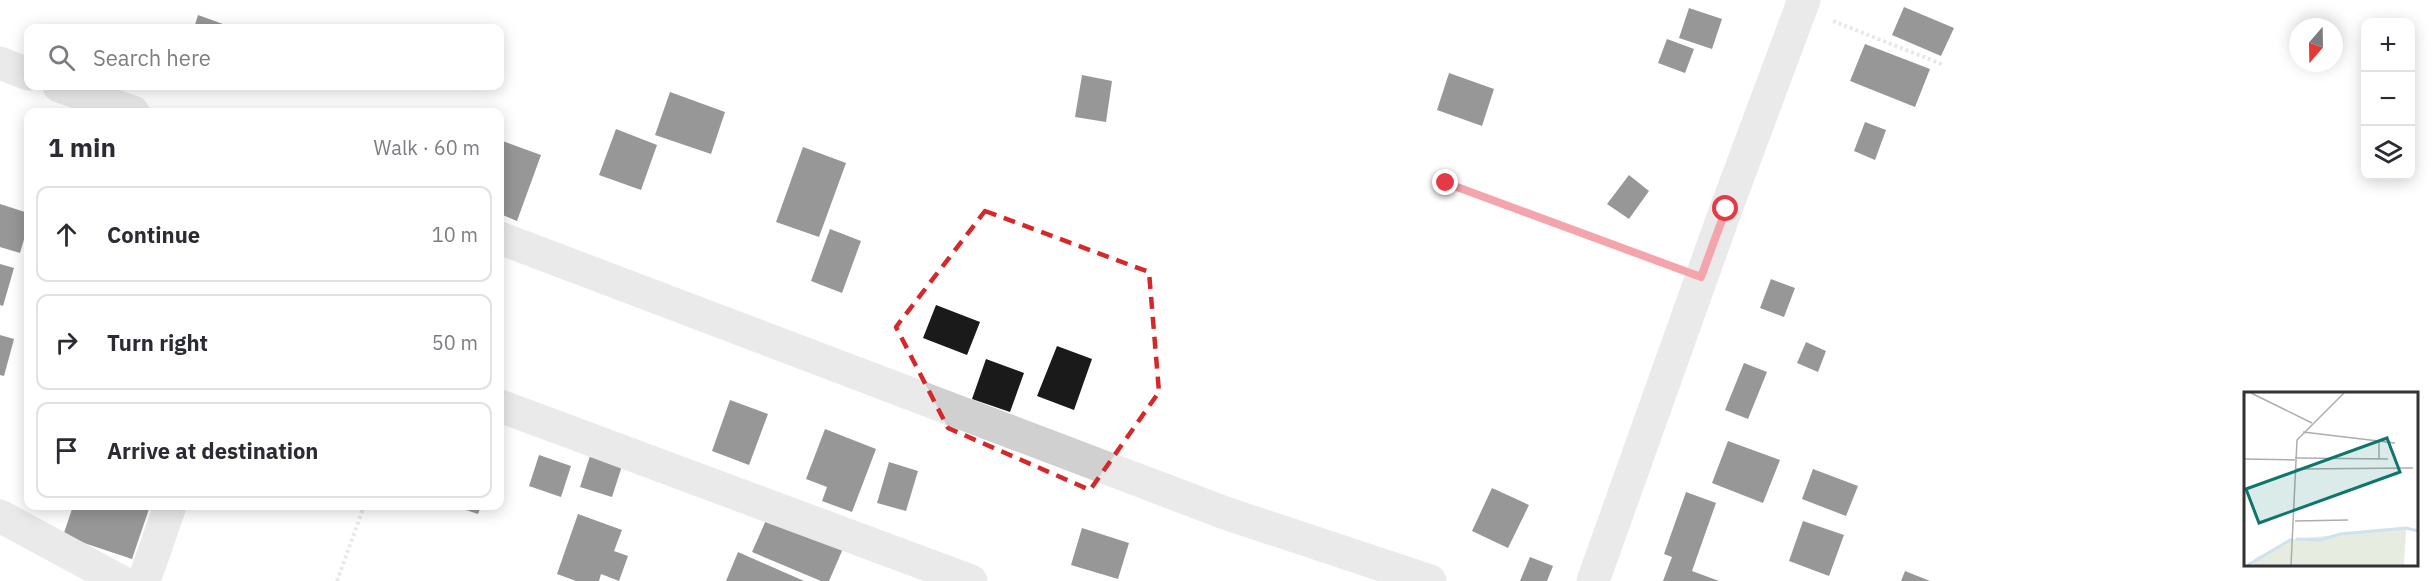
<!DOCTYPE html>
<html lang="en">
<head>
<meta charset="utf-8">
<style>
  :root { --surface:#fff; --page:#f7f7f7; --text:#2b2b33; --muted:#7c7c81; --line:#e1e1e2 }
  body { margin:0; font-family:"IBM Plex Sans",sans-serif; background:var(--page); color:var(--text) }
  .controls { position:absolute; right:18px; top:18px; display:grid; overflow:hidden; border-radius:12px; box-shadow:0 3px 15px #0003 }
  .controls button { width:54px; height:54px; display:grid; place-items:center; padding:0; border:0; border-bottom:2px solid var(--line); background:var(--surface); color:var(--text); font:30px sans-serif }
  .compass { position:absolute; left:2289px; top:18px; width:54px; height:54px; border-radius:50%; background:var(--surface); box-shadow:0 3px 15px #0003; rotate:200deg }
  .stop { position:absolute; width:18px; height:18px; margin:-14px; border:4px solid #e63946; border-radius:50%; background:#fff }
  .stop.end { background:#e63946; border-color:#fff; box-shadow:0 2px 6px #0008 }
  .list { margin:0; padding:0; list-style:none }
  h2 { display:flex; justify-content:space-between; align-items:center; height:78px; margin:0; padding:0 24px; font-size:26px }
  h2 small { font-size:20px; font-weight:400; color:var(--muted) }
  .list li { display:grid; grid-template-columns:39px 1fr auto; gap:18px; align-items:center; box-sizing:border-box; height:96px; margin:0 12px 12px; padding:0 12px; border:2px solid var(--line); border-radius:12px }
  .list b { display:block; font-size:22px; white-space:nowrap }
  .list em { font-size:20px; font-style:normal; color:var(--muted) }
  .icon { flex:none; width:33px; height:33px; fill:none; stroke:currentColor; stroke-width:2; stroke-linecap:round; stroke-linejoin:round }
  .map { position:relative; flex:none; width:2433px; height:581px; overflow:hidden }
  .search { position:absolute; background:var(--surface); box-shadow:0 3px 15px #0003; left:24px; top:24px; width:480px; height:66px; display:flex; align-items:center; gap:15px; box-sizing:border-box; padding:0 21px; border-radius:12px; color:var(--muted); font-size:22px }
  .panel { position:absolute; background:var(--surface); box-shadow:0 3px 15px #0003; left:24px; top:108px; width:480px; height:402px; border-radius:12px }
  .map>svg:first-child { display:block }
  .building { fill:#1a1a1a }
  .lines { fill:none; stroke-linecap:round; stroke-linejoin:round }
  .path { stroke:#cdcdcd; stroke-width:4; stroke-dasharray:3 3; stroke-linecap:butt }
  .minor { stroke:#d0d0d0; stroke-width:33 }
  .tertiary { stroke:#d0d0d0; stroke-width:33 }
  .route { stroke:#e63946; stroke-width:8 }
  .marked { fill:none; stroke:#d62828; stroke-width:4.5; stroke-dasharray:12 8; stroke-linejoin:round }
  .inset-river { fill:none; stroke:#cfe2ee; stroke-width:3 }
  .inset-road { fill:none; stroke:#adadad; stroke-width:1.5 }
  .view { fill:#0f766e; fill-opacity:0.15; stroke:#0f766e; stroke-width:3 }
  .inset-edge { fill:none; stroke:#333; stroke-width:3 }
</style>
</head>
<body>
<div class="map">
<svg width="2433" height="581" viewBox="0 0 2433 581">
  <rect width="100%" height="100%" fill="#fff"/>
  <path class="building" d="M1904 7 1954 28 1941 56 1892 35Z
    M1689 8 1722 19 1712 49 1679 38Z
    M198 15 234 28H194Z
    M1667 39 1694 49 1685 73 1658 63Z
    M1865 44 1930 69 1915 107 1850 81Z
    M1449 73 1494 89 1482 126 1437 110Z
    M1082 75 1112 81 1106 122 1075 117Z
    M670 92 725 112 711 154 655 135Z
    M1865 122 1886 130 1875 160 1854 151Z
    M616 129 657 145 641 190 599 175Z
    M500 140 541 155 517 221 500 214Z
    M803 147 846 163 819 237 776 222Z
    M1629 175 1649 191 1629 219 1607 204Z
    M0 204 28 213V226L20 253 0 247Z
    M830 229 861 241 842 293 811 281Z
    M0 264 14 268 3 306 0 305Z
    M1771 279 1795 288 1784 317 1760 308Z
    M936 305 980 322 967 355 923 338Z
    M0 335 14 339 4 376 0 375Z
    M1806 342 1826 351 1818 372 1797 363Z
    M1057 346 1092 359 1074 410 1037 396Z
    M986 359 1024 373 1010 412 972 399Z
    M1744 363 1767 372 1748 419 1725 410Z
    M730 400 768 414 749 465 712 451Z
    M825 429 876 449 852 512 822 501 827 487 806 479Z
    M1728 441 1780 460 1763 503 1712 483Z
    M539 455 571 466 561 497 529 486Z
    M590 456 622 466 612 497 580 487Z
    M889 462 918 471 906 511 877 503Z
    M1813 469 1858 486 1846 516 1802 499Z
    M1492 488 1529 505 1508 548 1472 531Z
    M1686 492 1716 503 1692 571 1719 581H1663L1672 557 1664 554Z
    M73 506H150L132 559 63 536Z
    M454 506H481L478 514Z
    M770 511 845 544 829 581H821L752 552Z
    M578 514 622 530 614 551 628 556 619 581 601 574 599 581H576L557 574Z
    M1803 521 1844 535 1829 576 1789 561Z
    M1082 528 1129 543 1118 579 1071 565Z
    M738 552 804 581H726Z
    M1530 557 1553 566 1547 581H1520Z
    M1905 571 1930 581H1901Z"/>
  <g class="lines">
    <path class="path" d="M1833 21 1944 65
      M1446 183 1669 265
      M337 581 364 506"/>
    <path class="minor" d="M0 63 28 74
      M59 86 133 112
      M500 238 1225 513 1430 581
      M500 406 971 581
      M0 516 120 581
      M144 581 170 506"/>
    <path class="tertiary" d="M1593 581 1726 209 1804 0"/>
  </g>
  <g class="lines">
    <path class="route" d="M1446 183 1701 277 1726 209"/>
  </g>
  <path d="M0 0H2433V581H0ZM985 211 1149 272 1159 392 1090 490 948 428 896 327Z" fill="#fff" fill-opacity=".55" fill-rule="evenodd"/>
  <path class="marked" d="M985 211 1149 272 1159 392 1090 490 948 428 896 327Z"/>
  <g transform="translate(2244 392)">
    <rect width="174" height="174" fill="#fff"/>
    <path d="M162 137 160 173H10V167L49 147Z" fill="#e6ecdf"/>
    <path class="inset-river" d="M52 147 77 148 96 142 162 136 174 139M4 173 48 147"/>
    <path class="inset-road" d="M7 1 68 31M59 40 151 51M135 48V67M51 66 144 67M0 67 51 68M51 77 169 76M51 129 104 128M47 173 53 48 100 1"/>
    <path class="view" d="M143 46 156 80 15 131 2 97Z"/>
    <rect width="174" height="174" class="inset-edge"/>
  </g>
</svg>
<div class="controls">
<button>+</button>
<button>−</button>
<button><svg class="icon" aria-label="layers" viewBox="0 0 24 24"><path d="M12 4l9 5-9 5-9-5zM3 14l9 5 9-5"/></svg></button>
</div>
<svg class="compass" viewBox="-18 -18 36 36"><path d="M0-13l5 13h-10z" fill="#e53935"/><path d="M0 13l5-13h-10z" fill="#7c7c81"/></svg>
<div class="stop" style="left:1726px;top:209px"></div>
<div class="stop end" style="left:1446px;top:183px"></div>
<div class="search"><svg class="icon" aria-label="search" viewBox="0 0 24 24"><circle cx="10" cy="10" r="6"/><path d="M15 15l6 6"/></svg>Search here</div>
<section class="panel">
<h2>1 min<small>Walk · 60 m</small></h2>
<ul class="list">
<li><svg class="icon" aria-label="ahead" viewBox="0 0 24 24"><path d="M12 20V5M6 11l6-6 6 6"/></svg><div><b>Continue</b></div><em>10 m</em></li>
<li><svg class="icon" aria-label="right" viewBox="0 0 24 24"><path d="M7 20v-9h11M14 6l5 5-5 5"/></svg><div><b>Turn right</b></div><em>50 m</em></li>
<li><svg class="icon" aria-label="arrive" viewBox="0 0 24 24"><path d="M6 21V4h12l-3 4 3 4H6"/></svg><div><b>Arrive at destination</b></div></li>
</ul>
</section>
</div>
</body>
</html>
